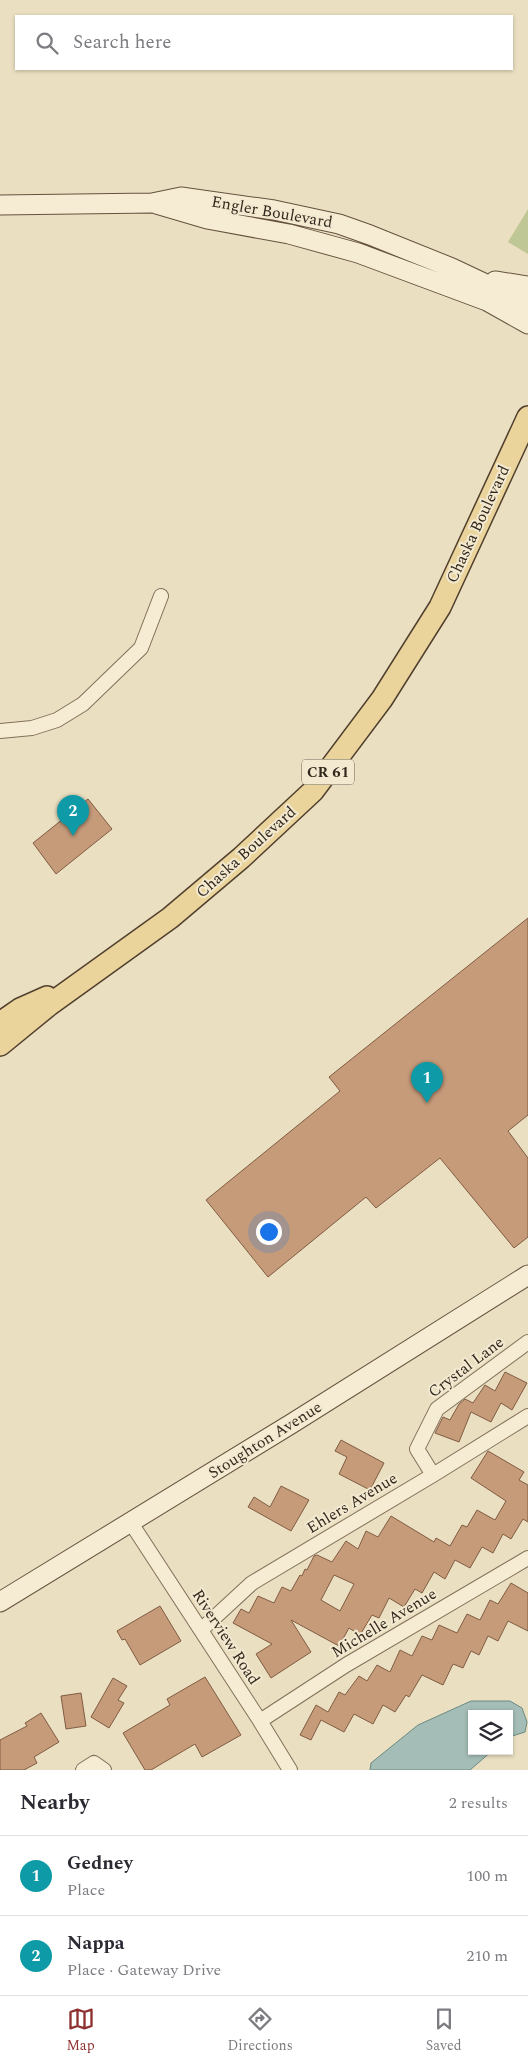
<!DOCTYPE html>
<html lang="en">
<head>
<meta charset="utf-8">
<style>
  :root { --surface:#fff; --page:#f2f2f3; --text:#2b2b33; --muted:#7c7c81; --line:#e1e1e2; --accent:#8d302f }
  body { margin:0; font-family:Spectral,serif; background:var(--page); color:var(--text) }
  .controls { position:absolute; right:15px; bottom:15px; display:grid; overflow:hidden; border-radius:0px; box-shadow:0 1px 4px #0004 }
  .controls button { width:45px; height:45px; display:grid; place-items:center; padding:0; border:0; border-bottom:1px solid var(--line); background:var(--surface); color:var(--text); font:25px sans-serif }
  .you { position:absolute; left:268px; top:1231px; width:18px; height:18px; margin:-12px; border:4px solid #fff; border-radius:50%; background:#1a73e8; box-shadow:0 0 0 8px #1a73e833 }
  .badge { display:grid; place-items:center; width:32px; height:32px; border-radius:50%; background:var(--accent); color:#fff; font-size:16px; font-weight:700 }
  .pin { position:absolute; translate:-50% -41px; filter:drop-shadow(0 1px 2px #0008) }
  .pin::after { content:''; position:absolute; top:26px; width:18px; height:15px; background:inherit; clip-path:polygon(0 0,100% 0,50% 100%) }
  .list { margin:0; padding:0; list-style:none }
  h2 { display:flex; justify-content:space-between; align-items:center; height:65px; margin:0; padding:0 20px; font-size:21px }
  h2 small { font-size:16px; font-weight:400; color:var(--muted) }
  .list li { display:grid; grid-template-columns:32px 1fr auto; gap:15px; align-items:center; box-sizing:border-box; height:80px; padding:0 20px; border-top:1px solid var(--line) }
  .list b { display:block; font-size:19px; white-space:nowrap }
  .list p { margin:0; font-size:16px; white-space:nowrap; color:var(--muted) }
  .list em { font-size:16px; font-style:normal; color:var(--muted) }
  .icon { flex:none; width:28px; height:28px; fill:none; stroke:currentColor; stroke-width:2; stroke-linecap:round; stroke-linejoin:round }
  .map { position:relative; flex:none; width:528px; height:1770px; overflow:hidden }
  .search { position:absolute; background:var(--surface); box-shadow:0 1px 4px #0004; left:15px; right:15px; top:15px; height:55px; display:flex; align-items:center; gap:12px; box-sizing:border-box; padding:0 18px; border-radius:0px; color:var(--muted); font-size:19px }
  .sheet { height:225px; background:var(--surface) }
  nav { display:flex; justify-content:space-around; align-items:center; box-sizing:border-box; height:70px; border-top:1px solid var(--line); background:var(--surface); font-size:14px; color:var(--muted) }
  nav a { display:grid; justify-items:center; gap:2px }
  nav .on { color:var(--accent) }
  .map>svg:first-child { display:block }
  .green { fill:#c0c796 }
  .water { fill:#a4bdb6; stroke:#6c8a83 }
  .building { fill:#c69b7a; stroke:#805c42; fill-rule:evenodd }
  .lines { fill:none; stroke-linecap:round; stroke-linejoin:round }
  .street-casing { stroke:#82705a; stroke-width:16 }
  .secondary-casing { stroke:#64523e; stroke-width:21 }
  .primary-casing { stroke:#503f2e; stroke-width:24 }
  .street { stroke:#f6ecd4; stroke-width:14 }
  .secondary { stroke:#f6ecd4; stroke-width:19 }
  .primary { stroke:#ebd49b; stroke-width:21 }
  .labels { text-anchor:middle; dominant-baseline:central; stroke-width:4; stroke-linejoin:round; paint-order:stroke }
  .shield { fill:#f2e9d0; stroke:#6c6253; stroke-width:1 }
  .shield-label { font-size:15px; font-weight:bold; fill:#33281d }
  .street-label { font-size:16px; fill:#33281d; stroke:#f2e9d0 }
</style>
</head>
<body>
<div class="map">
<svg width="528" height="1770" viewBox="0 0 528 1770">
  <rect width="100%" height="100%" fill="#eadfc1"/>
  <path class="green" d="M528 209V254L508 242Z"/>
  <path class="water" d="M471 1701H510L522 1708 527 1722 525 1732 509 1737V1714H472V1751H492L470 1770H370L371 1763 418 1725Z"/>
  <path class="building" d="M88 799 112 829 56 874 33 843Z
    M528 918V1115L508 1131 528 1158V1237L514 1248 440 1158 376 1208 366 1197 268 1277 206 1200 340 1091 329 1077Z
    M505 1372 527 1383 512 1410 501 1403 491 1422 471 1412 459 1442 435 1433 443 1417 450 1420 459 1404 465 1399 473 1403 485 1385 495 1391Z
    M341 1440 384 1463 370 1490 339 1474 347 1457 335 1451Z
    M488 1451 524 1472 519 1480 528 1485V1522L523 1519 511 1539 503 1534 493 1553 482 1547 470 1568 455 1560 445 1579 434 1572 422 1593 415 1589 404 1607 389 1598 379 1618 372 1615 360 1635 349 1628 339 1646 291 1620 311 1652 271 1678 256 1654 272 1644 233 1623 241 1609 249 1613 258 1596 274 1603 282 1587 291 1591 300 1575 302 1576 305 1569 307 1570 314 1556 317 1555 332 1562 346 1541 358 1549 366 1531 378 1537 391 1516 434 1542 436 1538 450 1546 462 1525 467 1527 477 1510 495 1520 506 1501 471 1478ZM334 1575 354 1584 340 1611 321 1600Z
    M281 1486 309 1500 291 1531 248 1507 254 1497 270 1507Z
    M511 1583 528 1593V1631L508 1621 498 1641 488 1636 479 1655 471 1651 463 1668 453 1664 443 1685 422 1675 409 1697 406 1695 395 1712 383 1705 373 1724 354 1714 344 1732 321 1720 311 1740 300 1735 316 1705 328 1712 339 1692 345 1695 359 1676 367 1681 377 1665 390 1672 400 1650 412 1656 422 1636 432 1640 439 1625 457 1633 467 1614 480 1620 490 1600 498 1604Z
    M160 1606 181 1641 140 1665 125 1639 122 1640 117 1631Z
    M205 1677 241 1735 202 1757 195 1744 151 1770H145L123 1733 170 1705 167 1699Z
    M113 1678 127 1686 118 1700 124 1703 109 1728 91 1717Z
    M81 1693 86 1726 66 1729 61 1696Z
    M41 1713 59 1742 34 1757 37 1763 24 1770H0V1740L27 1726 25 1723Z"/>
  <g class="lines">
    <defs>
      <path id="street" d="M0 731 32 728 57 720 83 704 141 648 161 596
        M433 1475 417 1449 437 1409 528 1342
        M131 1523 260 1721 290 1770
        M201 1630 252 1583 433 1475 528 1416
        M260 1721 346 1665 528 1558
        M83 1770 94 1763 104 1770"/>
      <path id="secondary" d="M156 204 207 219 289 234 358 253 487 301 528 324
        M0 205 152 203 181 197 274 210 339 224 370 235 452 268 528 304
        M495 281 528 286
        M0 1602 291 1424 528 1275"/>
      <path id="primary" d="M0 1023 20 1009 47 997
        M0 1045 49 1005 170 918 241 858 313 791 382 699 440 607 528 417"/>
    </defs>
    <use href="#street" class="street-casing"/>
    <use href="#secondary" class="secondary-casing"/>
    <use href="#primary" class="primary-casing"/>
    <use href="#street" class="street"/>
    <use href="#secondary" class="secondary"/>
    <use href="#primary" class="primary"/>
  </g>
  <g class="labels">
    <rect class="shield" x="302" y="759.5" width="52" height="25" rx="4"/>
    <g class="shield-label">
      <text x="328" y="772">CR 61</text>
    </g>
    <g class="street-label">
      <text transform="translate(272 212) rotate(10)">Engler Boulevard</text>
      <text transform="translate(478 524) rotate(-65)">Chaska Boulevard</text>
      <text transform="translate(246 852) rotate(-42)">Chaska Boulevard</text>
      <text transform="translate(466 1367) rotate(-37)">Crystal Lane</text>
      <text transform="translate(265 1440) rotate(-32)">Stoughton Avenue</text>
      <text transform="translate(352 1503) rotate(-31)">Ehlers Avenue</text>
      <text transform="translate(384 1623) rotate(-31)">Michelle Avenue</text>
      <text transform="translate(226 1637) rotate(57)">Riverview Road</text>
    </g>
  </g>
</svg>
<div class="controls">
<button><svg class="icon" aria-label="layers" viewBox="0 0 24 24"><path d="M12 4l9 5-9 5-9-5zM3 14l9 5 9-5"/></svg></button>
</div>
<div class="you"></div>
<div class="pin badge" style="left:427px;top:1103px;background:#0f9aa8">1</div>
<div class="pin badge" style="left:73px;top:836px;background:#0f9aa8">2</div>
<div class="search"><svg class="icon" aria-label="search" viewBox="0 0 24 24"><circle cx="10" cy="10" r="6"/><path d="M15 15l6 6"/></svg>Search here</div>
</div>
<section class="sheet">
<h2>Nearby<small>2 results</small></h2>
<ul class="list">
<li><span class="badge" style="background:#0f9aa8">1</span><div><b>Gedney</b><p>Place</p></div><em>100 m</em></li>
<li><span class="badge" style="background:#0f9aa8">2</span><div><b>Nappa</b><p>Place · Gateway Drive</p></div><em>210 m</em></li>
</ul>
</section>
<nav>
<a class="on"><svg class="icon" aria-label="map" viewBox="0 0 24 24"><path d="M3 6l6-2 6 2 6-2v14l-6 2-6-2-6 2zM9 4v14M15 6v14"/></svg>Map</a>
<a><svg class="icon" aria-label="directions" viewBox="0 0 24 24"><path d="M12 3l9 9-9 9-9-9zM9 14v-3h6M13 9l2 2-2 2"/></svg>Directions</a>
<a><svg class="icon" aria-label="saved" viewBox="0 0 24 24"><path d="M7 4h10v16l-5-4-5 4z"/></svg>Saved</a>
</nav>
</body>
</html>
